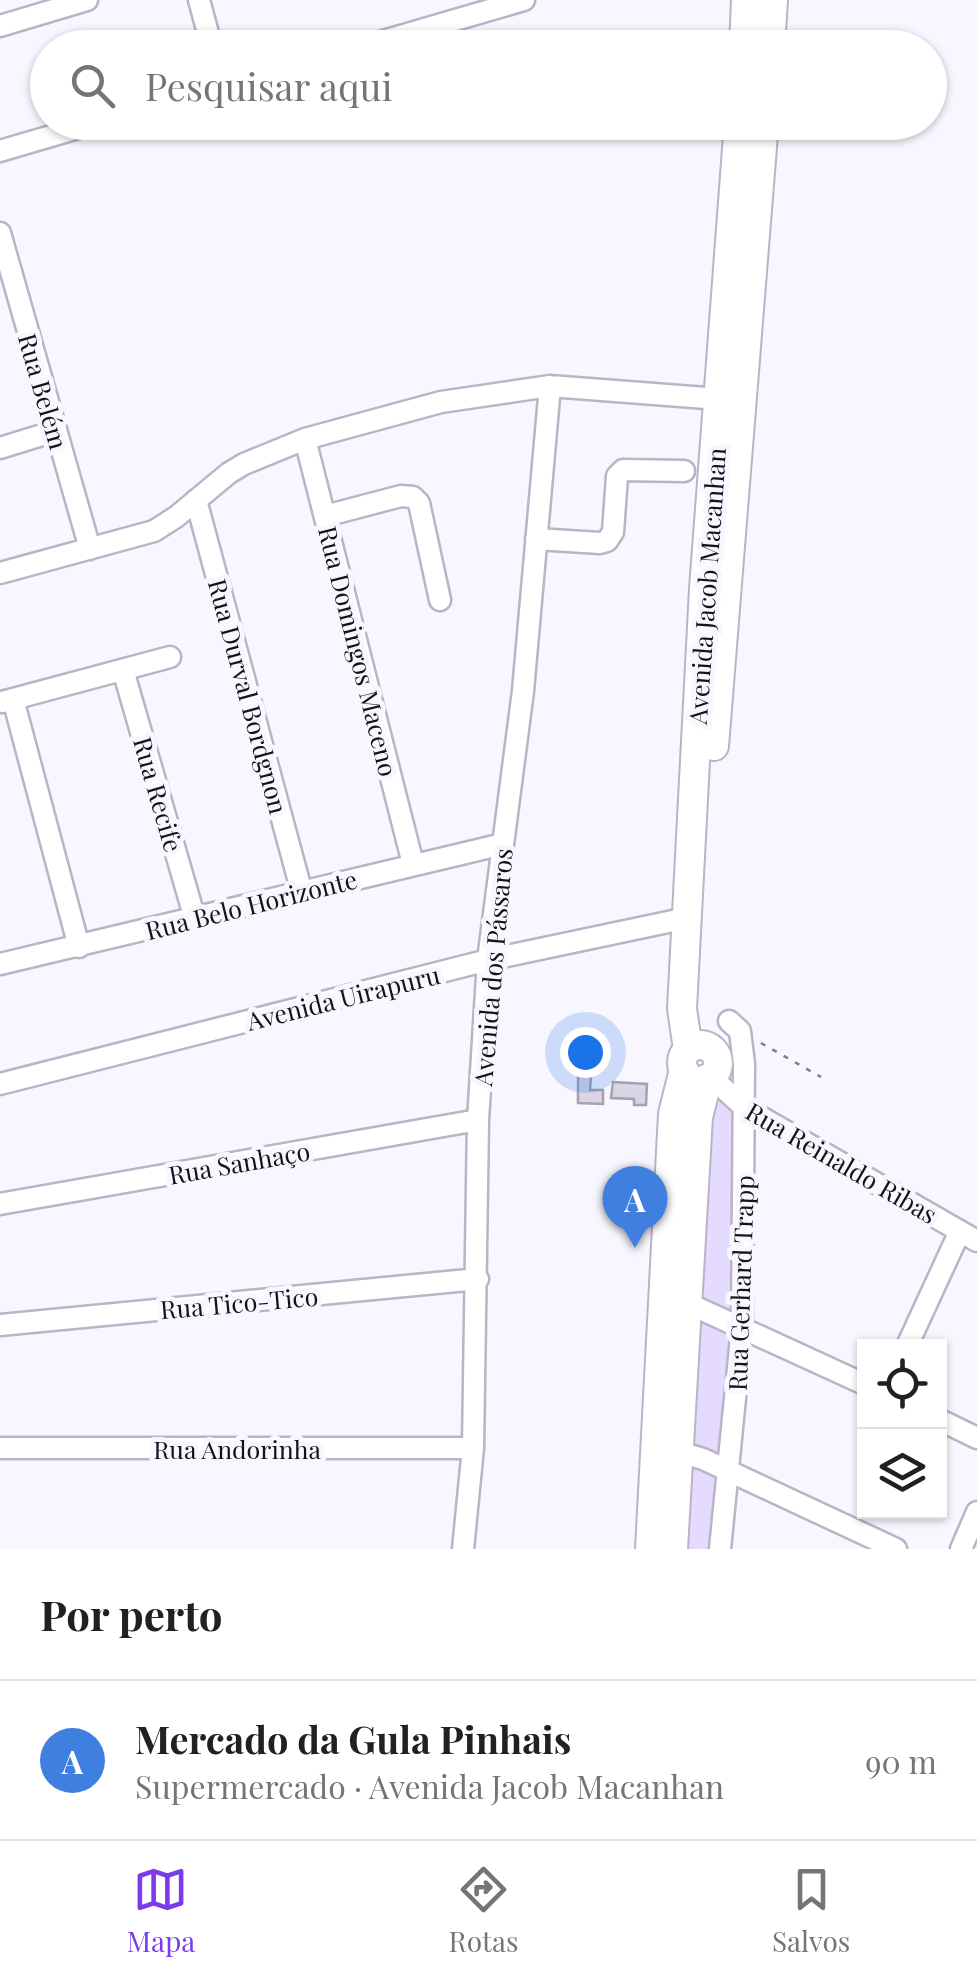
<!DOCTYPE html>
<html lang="pt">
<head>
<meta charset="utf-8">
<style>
  :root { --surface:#fff; --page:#f2f2f2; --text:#202124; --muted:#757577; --line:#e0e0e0; --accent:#7c3aed }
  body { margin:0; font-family:"Playfair Display",serif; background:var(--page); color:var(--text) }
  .controls { position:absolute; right:30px; bottom:30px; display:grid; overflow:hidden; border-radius:0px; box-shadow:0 2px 8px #0004 }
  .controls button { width:90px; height:90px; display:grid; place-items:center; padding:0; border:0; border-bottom:2px solid var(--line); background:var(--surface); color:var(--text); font:50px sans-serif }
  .you { position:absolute; left:585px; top:1052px; width:35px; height:35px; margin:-25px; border:8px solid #fff; border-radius:50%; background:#1a73e8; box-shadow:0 0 0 15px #1a73e833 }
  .badge { display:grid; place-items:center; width:65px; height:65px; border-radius:50%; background:var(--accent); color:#fff; font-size:32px; font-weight:700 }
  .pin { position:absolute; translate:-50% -82px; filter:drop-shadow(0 2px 5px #0008) }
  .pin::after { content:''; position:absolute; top:52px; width:35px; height:30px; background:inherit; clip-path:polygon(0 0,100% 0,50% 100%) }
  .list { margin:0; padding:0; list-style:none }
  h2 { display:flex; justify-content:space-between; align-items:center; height:130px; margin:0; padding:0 40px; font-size:42px }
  h2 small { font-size:32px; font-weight:400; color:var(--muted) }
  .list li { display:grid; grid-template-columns:65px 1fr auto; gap:30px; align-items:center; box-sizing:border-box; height:160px; padding:0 40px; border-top:2px solid var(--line) }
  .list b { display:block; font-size:38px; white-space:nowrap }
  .list p { margin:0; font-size:32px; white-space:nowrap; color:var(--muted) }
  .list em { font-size:32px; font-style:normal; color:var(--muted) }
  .icon { flex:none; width:55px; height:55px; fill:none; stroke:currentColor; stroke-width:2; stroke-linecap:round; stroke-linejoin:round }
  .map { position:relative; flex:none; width:977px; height:1549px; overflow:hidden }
  .search { position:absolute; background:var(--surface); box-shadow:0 2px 8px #0004; left:30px; right:30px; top:30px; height:110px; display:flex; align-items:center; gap:25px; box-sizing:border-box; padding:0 35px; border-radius:55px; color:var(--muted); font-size:38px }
  .sheet { height:290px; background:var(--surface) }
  nav { display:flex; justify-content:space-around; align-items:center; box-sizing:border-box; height:140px; border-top:2px solid var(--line); background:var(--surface); font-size:28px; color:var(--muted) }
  nav a { display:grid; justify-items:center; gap:5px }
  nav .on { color:var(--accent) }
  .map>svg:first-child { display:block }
  .green { fill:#e5dbfe }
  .building { fill:#d9d4e6; stroke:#a5a0b2; stroke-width:2.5 }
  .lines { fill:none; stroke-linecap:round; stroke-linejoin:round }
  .minor-casing { stroke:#b9b4c6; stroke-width:25 }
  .major-casing { stroke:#b9b4c6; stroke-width:32 }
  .path { stroke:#7e7d84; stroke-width:2.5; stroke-dasharray:5 8; stroke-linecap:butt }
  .minor { stroke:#fff; stroke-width:20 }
  .major { stroke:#fff; stroke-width:28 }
  .labels { text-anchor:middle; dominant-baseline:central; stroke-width:10; stroke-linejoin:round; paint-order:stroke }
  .street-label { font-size:25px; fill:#141319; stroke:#f8f6fe }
</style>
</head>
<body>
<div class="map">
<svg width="977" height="1549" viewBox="0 0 977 1549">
  <rect width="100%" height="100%" fill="#f8f6fe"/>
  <path class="green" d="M715 1100 737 1111 731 1300 739 1312 734 1314 702 1301 697 1293 704 1116Z
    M702 1318 734 1332 719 1450 727 1455 723 1459 692 1443V1428L697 1415V1382L694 1369 699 1320Z
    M698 1466 724 1484 716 1488 710 1549H684L691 1471Z"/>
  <path class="building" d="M578 1076 591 1077 590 1090H603V1104L578 1103Z
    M613 1082 647 1084 646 1105H634V1099L611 1098Z"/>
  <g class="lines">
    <defs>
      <path id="minor" d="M199 0 212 48
        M0 26 87 0
        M359 48 524 0
        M0 151 99 122
        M0 233 90 549
        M305 439 413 864
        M0 448 55 431
        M196 500 302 893
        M325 516 401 496 413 497 419 503 440 600
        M536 539 600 543 607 541 613 532 617 476 623 470 684 471
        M0 573 154 531 176 517 229 473 244 464 305 439 441 402 550 386 719 399
        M123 670 195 919
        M13 699 79 947
        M2 702 170 657
        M0 964 503 844
        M711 1077 745 1108 977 1241
        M0 1084 488 960 687 918
        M0 1204 478 1120
        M674 1302 687 1303 864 1384
        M0 1325 478 1279
        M907 1346 960 1231
        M940 1420 977 1438
        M0 1448H473
        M680 1452 703 1459 896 1549
        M463 1549 473 1448 478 1120 488 960 523 691 550 386
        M720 1549 742 1328 744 1064 740 1031 729 1021
        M961 1549 977 1512"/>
      <path id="major" d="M744 48 746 0
        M770 48 773 0
        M714 746 764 122
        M682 1063a18 18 0 1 1 36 0a18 18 0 1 1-36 0Z
        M688 1049 682 1009 704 589 739 122
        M650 1549 673 1114 684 1070
        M673 1549 698 1117 708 1078"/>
    </defs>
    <use href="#minor" class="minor-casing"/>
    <use href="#major" class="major-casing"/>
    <path class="path" d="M761 1043 821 1077"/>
    <use href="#minor" class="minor"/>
    <use href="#major" class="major"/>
  </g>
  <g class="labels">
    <g class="street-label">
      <text transform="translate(44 391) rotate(74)">Rua Belém</text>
      <text transform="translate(706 586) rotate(-86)">Avenida Jacob Macanhan</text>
      <text transform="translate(359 651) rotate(76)">Rua Domingos Maceno</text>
      <text transform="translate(249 696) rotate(75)">Rua Durval Bordgnon</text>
      <text transform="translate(159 794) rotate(74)">Rua Recife</text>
      <text transform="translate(251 904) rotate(-14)">Rua Belo Horizonte</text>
      <text transform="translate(492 967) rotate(-85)">Avenida dos Pássaros</text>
      <text transform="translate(343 997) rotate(-14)">Avenida Uirapuru</text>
      <text transform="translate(239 1162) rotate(-10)">Rua Sanhaço</text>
      <text transform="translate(842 1162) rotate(30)">Rua Reinaldo Ribas</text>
      <text transform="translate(740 1283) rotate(-88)">Rua Gerhard Trapp</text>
      <text transform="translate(239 1302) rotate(-5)">Rua Tico-Tico</text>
      <text x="237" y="1448">Rua Andorinha</text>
    </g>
  </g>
</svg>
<div class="controls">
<button><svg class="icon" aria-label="locate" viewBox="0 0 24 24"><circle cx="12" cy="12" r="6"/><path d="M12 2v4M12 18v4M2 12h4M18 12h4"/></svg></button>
<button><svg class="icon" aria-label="layers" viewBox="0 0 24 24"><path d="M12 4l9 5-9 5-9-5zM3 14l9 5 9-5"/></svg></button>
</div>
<div class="you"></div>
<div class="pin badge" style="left:635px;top:1248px;background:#3f7fe0">A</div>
<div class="search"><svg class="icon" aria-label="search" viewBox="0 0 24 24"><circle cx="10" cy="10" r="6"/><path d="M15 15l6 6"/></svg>Pesquisar aqui</div>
</div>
<section class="sheet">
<h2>Por perto<small></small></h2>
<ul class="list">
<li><span class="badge" style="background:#3f7fe0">A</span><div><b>Mercado da Gula Pinhais</b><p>Supermercado · Avenida Jacob Macanhan</p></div><em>90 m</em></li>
</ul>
</section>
<nav>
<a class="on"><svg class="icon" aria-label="map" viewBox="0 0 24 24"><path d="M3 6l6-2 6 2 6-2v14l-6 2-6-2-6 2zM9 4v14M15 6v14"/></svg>Mapa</a>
<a><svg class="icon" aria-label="directions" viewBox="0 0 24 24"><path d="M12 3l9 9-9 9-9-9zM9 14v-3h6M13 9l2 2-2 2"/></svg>Rotas</a>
<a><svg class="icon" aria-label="saved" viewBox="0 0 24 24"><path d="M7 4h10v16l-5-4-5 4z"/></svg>Salvos</a>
</nav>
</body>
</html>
